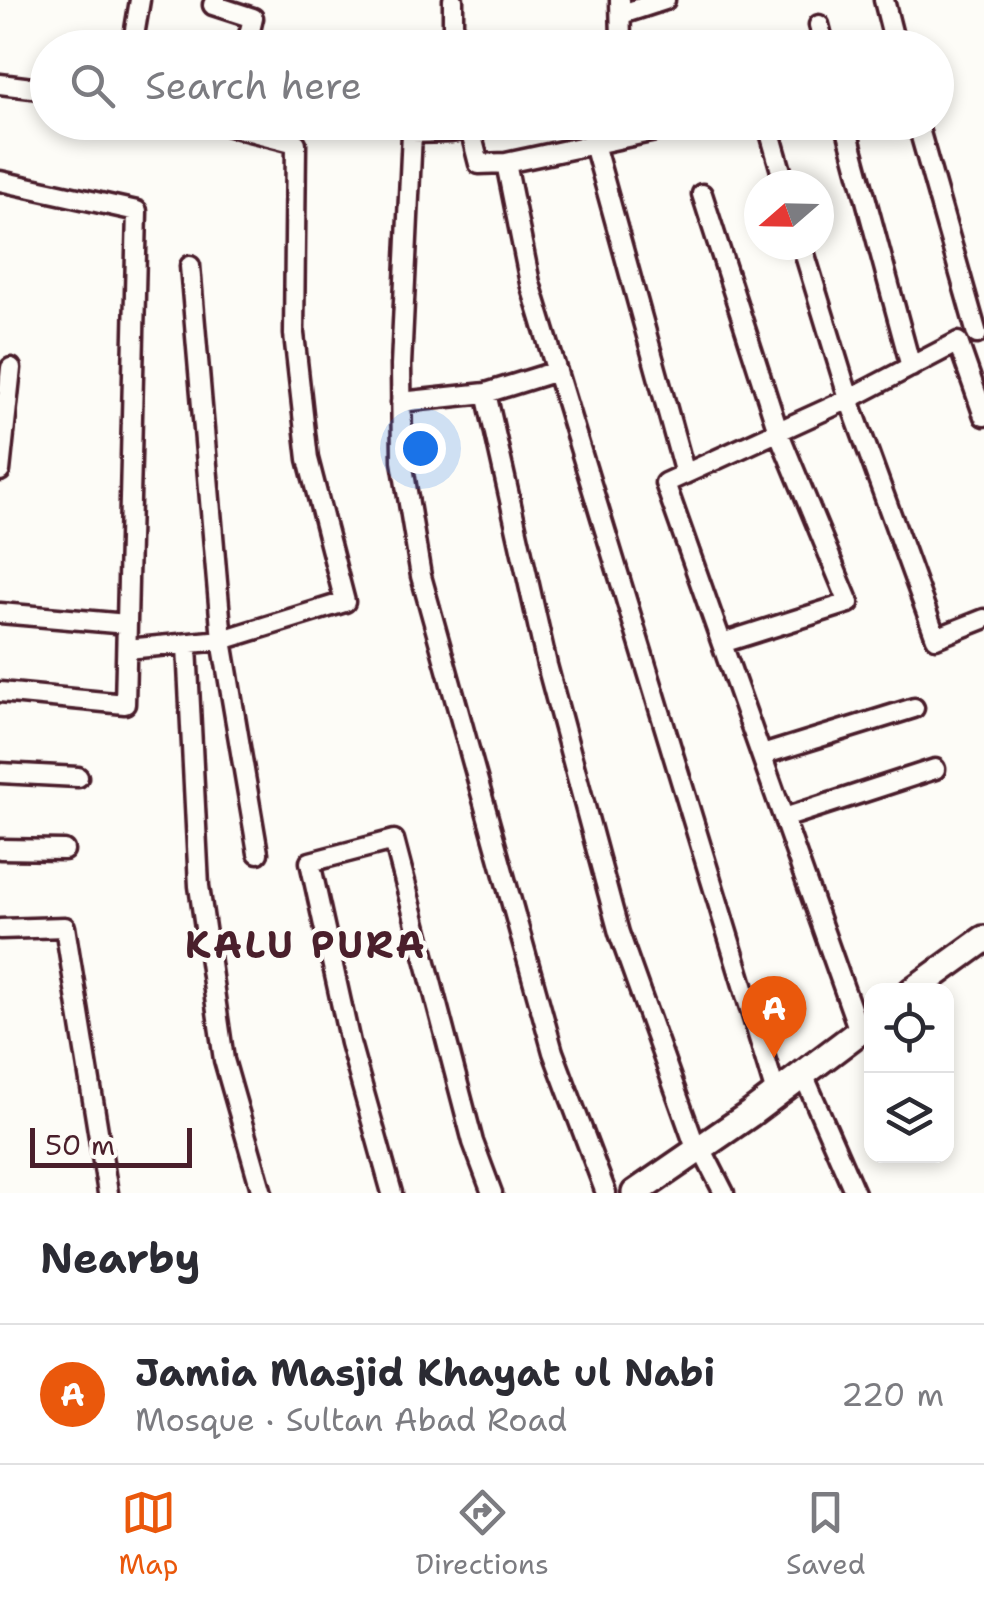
<!DOCTYPE html>
<html lang="en">
<head>
<meta charset="utf-8">
<style>
  :root { --surface:#fff; --page:#f7f7f7; --text:#2b2b33; --muted:#7c7c81; --line:#e1e1e2; --accent:#ea580c }
  body { margin:0; font-family:"Shantell Sans",sans-serif; background:var(--page); color:var(--text) }
  .controls { position:absolute; right:30px; bottom:30px; display:grid; overflow:hidden; border-radius:20px; box-shadow:0 5px 15px #0003 }
  .controls button { width:90px; height:90px; display:grid; place-items:center; padding:0; border:0; border-bottom:2px solid var(--line); background:var(--surface); color:var(--text); font:50px sans-serif }
  .compass { position:absolute; left:744px; top:170px; width:90px; height:90px; border-radius:50%; background:var(--surface); box-shadow:0 5px 15px #0003; rotate:250deg }
  .scale { position:absolute; left:30px; bottom:25px; width:162px; box-sizing:border-box; padding-left:10px; border:5px solid #4a1f2b; border-top:0; font-size:28px; line-height:35px; white-space:nowrap; color:#4a1f2b; -webkit-text-stroke:8px #fdfcf7; paint-order:stroke }
  .you { position:absolute; left:420px; top:448px; width:35px; height:35px; margin:-25px; border:8px solid #fff; border-radius:50%; background:#1a73e8; box-shadow:0 0 0 15px #1a73e833 }
  .badge { display:grid; place-items:center; width:65px; height:65px; border-radius:50%; background:var(--accent); color:#fff; font-size:32px; font-weight:700 }
  .pin { position:absolute; translate:-50% -82px; filter:drop-shadow(0 2px 5px #0008) }
  .pin::after { content:''; position:absolute; top:52px; width:35px; height:30px; background:inherit; clip-path:polygon(0 0,100% 0,50% 100%) }
  .list { margin:0; padding:0; list-style:none }
  h2 { display:flex; justify-content:space-between; align-items:center; height:130px; margin:0; padding:0 40px; font-size:42px }
  h2 small { font-size:32px; font-weight:400; color:var(--muted) }
  .list li { display:grid; grid-template-columns:65px 1fr auto; gap:30px; align-items:center; box-sizing:border-box; height:140px; padding:0 40px; border-top:2px solid var(--line) }
  .list b { display:block; font-size:38px; white-space:nowrap }
  .list p { margin:0; font-size:32px; white-space:nowrap; color:var(--muted) }
  .list em { font-size:32px; font-style:normal; color:var(--muted) }
  .icon { flex:none; width:55px; height:55px; fill:none; stroke:currentColor; stroke-width:2; stroke-linecap:round; stroke-linejoin:round }
  .map { position:relative; flex:none; width:984px; height:1193px; overflow:hidden }
  .search { position:absolute; background:var(--surface); box-shadow:0 5px 15px #0003; left:30px; right:30px; top:30px; height:110px; display:flex; align-items:center; gap:25px; box-sizing:border-box; padding:0 35px; border-radius:55px; color:var(--muted); font-size:38px }
  .sheet { height:270px; background:var(--surface) }
  nav { display:flex; justify-content:space-around; align-items:center; box-sizing:border-box; height:140px; border-top:2px solid var(--line); background:var(--surface); font-size:28px; color:var(--muted) }
  nav a { display:grid; justify-items:center; gap:5px }
  nav .on { color:var(--accent) }
  .map>svg:first-child { display:block }
  .lines { fill:none; stroke-linecap:round; stroke-linejoin:round }
  .street-casing { stroke:#4a1f2b; stroke-width:25 }
  .secondary-casing { stroke:#4a1f2b; stroke-width:32 }
  .street { stroke:#fdfcf7; stroke-width:18 }
  .secondary { stroke:#fdfcf7; stroke-width:25 }
  .labels { text-anchor:middle; dominant-baseline:central; stroke-width:9; stroke-linejoin:round; paint-order:stroke }
  .district-label { font-size:38px; font-weight:bold; letter-spacing:2.5px; fill:#4a1f2b; stroke:#fdfcf7 }
</style>
</head>
<body>
<div class="map">
<svg width="984" height="1193" viewBox="0 0 984 1193">
  <rect width="100%" height="100%" fill="#fdfcf7"/>
  <filter id="ink" filterUnits="userSpaceOnUse"><feTurbulence type="fractalNoise" baseFrequency=".01" numOctaves="2"/><feDisplacementMap in="SourceGraphic" scale="20" xChannelSelector="R" yChannelSelector="G"/><feConvolveMatrix kernelMatrix="1 2 1 2 8 2 1 2 1" color-interpolation-filters="sRGB"/></filter>
  <g filter="url(#ink)">
    <g class="lines">
      <defs>
        <path id="street" d="M216 0 213 5 253 18 246 48
          M884 0 896 48
          M622 14 665 0
          M819 25 825 48
          M132 48 140 0
          M453 48V0
          M578 48 621 41 620 0
          M0 84 48 90
          M451 122V132L412 133 401 365 402 461 421 576 553 1052 606 1193
          M697 122 506 163 530 283 776 1094
          M767 122 785 185
          M845 122 911 367
          M917 122 977 334
          M451 132 470 129 479 164 506 163
          M594 144 685 474
          M0 181 137 211 125 704 0 692
          M702 194 778 431 849 603 722 643
          M802 245 849 399 665 483 859 1031
          M190 266 222 640 258 853
          M486 393 557 371
          M401 402 486 393 547 665 619 933 697 1151
          M984 416 958 342 849 399 936 638 984 619
          M0 471 11 368
          M0 613 127 624
          M187 646 199 886 224 1060 262 1193
          M127 649 222 640 345 602 308 459 294 334 296 143 214 122
          M762 755 914 708
          M0 773 78 777
          M784 818 935 769
          M0 849 64 850
          M0 929 65 927 108 1193
          M803 1074 855 1193
          M701 1148 724 1193
          M392 1193 350 1043 310 862 394 840 473 1142 492 1193"/>
        <path id="secondary" d="M912 991 984 939
          M635 1193 750 1114 872 1022"/>
      </defs>
      <use href="#street" class="street-casing"/>
      <use href="#secondary" class="secondary-casing"/>
      <use href="#street" class="street"/>
      <use href="#secondary" class="secondary"/>
    </g>
  </g>
  <g class="labels">
    <g class="district-label">
      <text x="306" y="944">KALU PURA</text>
    </g>
  </g>
</svg>
<div class="controls">
<button><svg class="icon" aria-label="locate" viewBox="0 0 24 24"><circle cx="12" cy="12" r="6"/><path d="M12 2v4M12 18v4M2 12h4M18 12h4"/></svg></button>
<button><svg class="icon" aria-label="layers" viewBox="0 0 24 24"><path d="M12 4l9 5-9 5-9-5zM3 14l9 5 9-5"/></svg></button>
</div>
<svg class="compass" viewBox="-18 -18 36 36"><path d="M0-13l5 13h-10z" fill="#e53935"/><path d="M0 13l5-13h-10z" fill="#7c7c81"/></svg>
<div class="scale">50 m</div>
<div class="you"></div>
<div class="pin badge" style="left:774px;top:1058px">A</div>
<div class="search"><svg class="icon" aria-label="search" viewBox="0 0 24 24"><circle cx="10" cy="10" r="6"/><path d="M15 15l6 6"/></svg>Search here</div>
</div>
<section class="sheet">
<h2>Nearby<small></small></h2>
<ul class="list">
<li><span class="badge">A</span><div><b>Jamia Masjid Khayat ul Nabi</b><p>Mosque · Sultan Abad Road</p></div><em>220 m</em></li>
</ul>
</section>
<nav>
<a class="on"><svg class="icon" aria-label="map" viewBox="0 0 24 24"><path d="M3 6l6-2 6 2 6-2v14l-6 2-6-2-6 2zM9 4v14M15 6v14"/></svg>Map</a>
<a><svg class="icon" aria-label="directions" viewBox="0 0 24 24"><path d="M12 3l9 9-9 9-9-9zM9 14v-3h6M13 9l2 2-2 2"/></svg>Directions</a>
<a><svg class="icon" aria-label="saved" viewBox="0 0 24 24"><path d="M7 4h10v16l-5-4-5 4z"/></svg>Saved</a>
</nav>
</body>
</html>
